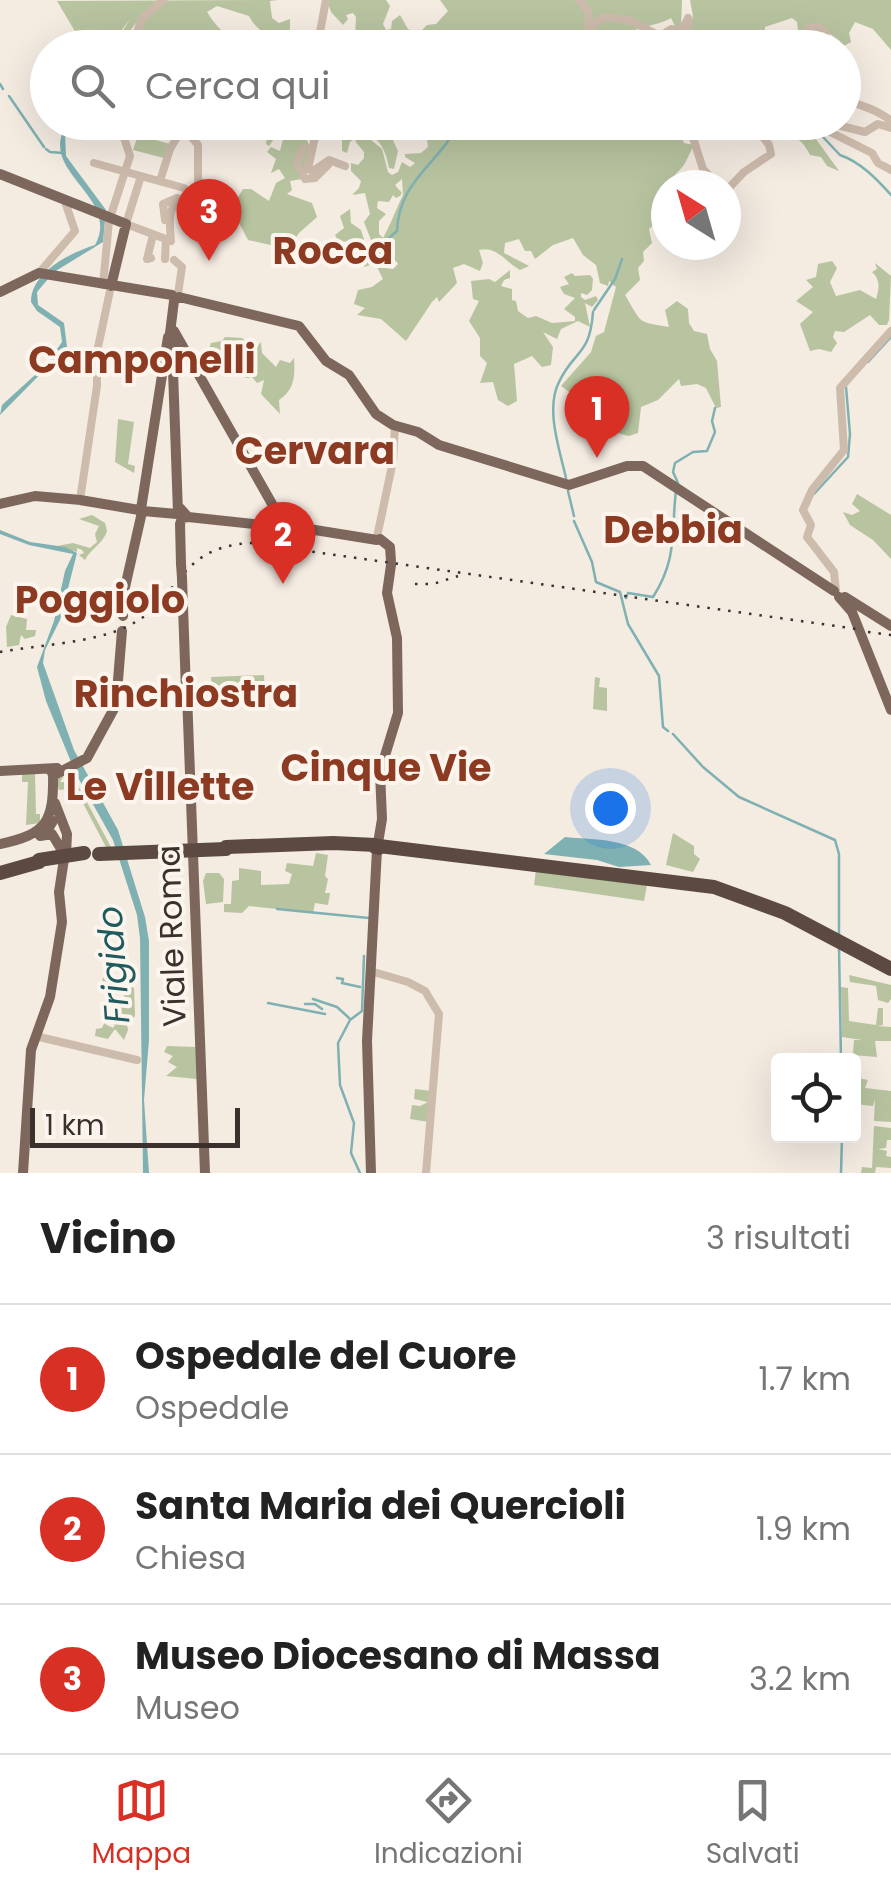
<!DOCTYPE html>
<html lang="it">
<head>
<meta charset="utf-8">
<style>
  :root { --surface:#fff; --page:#f2f2f2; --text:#222; --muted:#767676; --line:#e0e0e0; --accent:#d93025 }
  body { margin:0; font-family:Poppins,sans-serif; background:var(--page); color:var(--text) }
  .controls { position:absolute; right:30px; bottom:30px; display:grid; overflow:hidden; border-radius:10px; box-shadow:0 10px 40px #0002 }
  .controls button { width:90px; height:90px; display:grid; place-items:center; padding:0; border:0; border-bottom:2px solid var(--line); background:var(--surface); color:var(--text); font:50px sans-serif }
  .compass { position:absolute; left:651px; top:170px; width:90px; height:90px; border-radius:50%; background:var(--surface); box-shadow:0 10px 40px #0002; rotate:323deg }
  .scale { position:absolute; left:30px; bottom:25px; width:210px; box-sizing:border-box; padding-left:10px; border:5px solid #3b302b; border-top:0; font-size:28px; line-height:35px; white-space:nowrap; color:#3b302b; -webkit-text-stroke:8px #fbf5ee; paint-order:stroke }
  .you { position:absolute; left:610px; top:808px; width:35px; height:35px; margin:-25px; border:8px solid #fff; border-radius:50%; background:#1a73e8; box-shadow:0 0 0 15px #1a73e833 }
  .badge { display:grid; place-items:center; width:65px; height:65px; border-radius:50%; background:var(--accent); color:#fff; font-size:32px; font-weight:700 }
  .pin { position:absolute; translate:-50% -82px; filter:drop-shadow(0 2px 5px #0008) }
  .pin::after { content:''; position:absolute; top:52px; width:35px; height:30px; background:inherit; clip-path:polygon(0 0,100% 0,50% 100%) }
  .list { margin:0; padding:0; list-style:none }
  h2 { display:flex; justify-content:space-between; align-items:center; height:130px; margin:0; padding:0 40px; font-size:42px }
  h2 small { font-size:32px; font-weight:400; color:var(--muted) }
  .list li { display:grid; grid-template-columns:65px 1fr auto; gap:30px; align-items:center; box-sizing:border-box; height:150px; padding:0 40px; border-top:2px solid var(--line) }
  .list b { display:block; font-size:38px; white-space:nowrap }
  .list p { margin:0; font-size:32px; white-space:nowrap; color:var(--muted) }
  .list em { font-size:32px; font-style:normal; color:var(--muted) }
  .icon { flex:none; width:55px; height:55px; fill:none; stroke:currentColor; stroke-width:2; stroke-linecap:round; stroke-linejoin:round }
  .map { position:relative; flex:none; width:891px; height:1173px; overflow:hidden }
  .search { position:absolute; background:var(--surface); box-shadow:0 10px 40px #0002; left:30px; right:30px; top:30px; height:110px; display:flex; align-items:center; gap:25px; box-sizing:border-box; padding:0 35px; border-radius:55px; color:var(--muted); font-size:38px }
  .sheet { height:580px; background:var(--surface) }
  nav { display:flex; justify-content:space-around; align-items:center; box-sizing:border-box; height:140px; border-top:2px solid var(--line); background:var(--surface); font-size:28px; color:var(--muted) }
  nav a { display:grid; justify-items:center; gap:5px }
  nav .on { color:var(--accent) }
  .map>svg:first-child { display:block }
  .green { fill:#b8c4a0; fill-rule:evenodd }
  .water { fill:#7fb0b2 }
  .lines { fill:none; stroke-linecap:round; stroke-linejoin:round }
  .stream { stroke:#7fb0b2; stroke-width:2.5 }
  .minor { stroke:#cdbbac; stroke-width:8 }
  .major { stroke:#7d675c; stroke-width:10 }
  .highway { stroke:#5c4a42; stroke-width:14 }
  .rail { stroke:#3b302b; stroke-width:2.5; stroke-dasharray:2.5 8; stroke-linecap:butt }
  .major-bridge { stroke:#7d675c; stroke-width:10 }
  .highway-bridge { stroke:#5c4a42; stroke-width:14 }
  .labels { text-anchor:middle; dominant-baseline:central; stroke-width:8; stroke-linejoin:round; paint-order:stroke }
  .street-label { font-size:32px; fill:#3b302b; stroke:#fbf5ee }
  .water-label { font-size:35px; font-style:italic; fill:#1f5a5e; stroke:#fbf5ee }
  .quarter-label { font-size:38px; font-weight:bold; fill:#8c3b22; stroke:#fbf5ee }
</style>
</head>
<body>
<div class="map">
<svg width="891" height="1173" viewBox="0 0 891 1173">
  <rect width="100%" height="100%" fill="#f4ebe1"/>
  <path class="green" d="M278 0 270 1 272 18 279 23 290 19V30L303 47C284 47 257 33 249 16L217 6 207 12C223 37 229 35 252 47H134L143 24 138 20 123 41 113 47 130 19 109 47H57L76 33 57 1Z
    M327 0H386L390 6 383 24 386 30 391 29 392 21 400 15 408 29 418 34 427 25 436 24 448 11 440 0H682L681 29 676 28 671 18C652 29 627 24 618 47H372L369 43 355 36 356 17 353 13 346 15 348 19 343 25 331 12Z
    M690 0H891V50L873 29 855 22 849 33 851 42 842 47 840 41 816 24 803 43 799 41 797 22 792 18 765 27V33L772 39 771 47 685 48 693 16Z
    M142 123 158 124 152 139 170 144 164 158 133 150Z
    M278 123H321L316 134 306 138 310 147 308 171 306 175 296 161 302 179 290 181 292 190 287 194 312 203 317 217 299 233 288 249 248 240 236 217 229 212 243 189H251L269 201 276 183 285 178 279 169 271 173 276 159 267 152 271 147 280 151 284 135 279 132 269 146 266 144 268 132Z
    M355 123H396L387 127 398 151 394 169 389 168C386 151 380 136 362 133L350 142 347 153 342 151V138L354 131Z
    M453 123H692L681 135 684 143 694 145 684 165 666 185V214L649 229 652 243 643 252 644 261 638 268 640 280 625 295C642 323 636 322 669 327L665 310 677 301 688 309 689 323 694 331 707 334 710 349 717 361 721 407 716 408 706 388 697 384 681 386 679 379 658 400 641 407 638 433 629 436C614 432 587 425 579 409 571 393 575 396 561 386L591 352 596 336 604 332 616 287 609 281 608 286 600 283 596 265 583 255 573 238 553 245 535 259 531 251H525L519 239 505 243 504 253 529 266 520 270C506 263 497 245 479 250L483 263 480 271 464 264 453 268 457 283 439 302 437 297 432 302 406 341 381 319 357 315 365 308 354 304 358 290 372 287 383 279 377 267 393 269 398 264 396 261H382L364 267 363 262 367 259 354 257 359 246 350 252 352 241 339 242 335 235 344 228 340 216 350 209 351 223 361 230 365 243 373 245 364 222 370 214 365 193 352 195 359 188 361 181 351 171V163L358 165 364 158V152L355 141 365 135 382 149 388 172 392 175 398 172 402 162 410 167 415 163 405 157V154L421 153 428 147 427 140 452 130ZM402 179 403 195C396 209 391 224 383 238L379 234V221L386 214 377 208 378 201 389 202 393 195 396 198 400 196 402 193 395 185Z
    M777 123H803V130L811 132 839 171 827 166 821 157 810 155C804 143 796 133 781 137L779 133 787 131Z
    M832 261 837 268 830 282 836 296 860 290 876 299C879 290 881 280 872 272L877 269 875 263 891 276 889 320 887 325H879L870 315 844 332 835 331 833 337 837 343 831 352 819 349 810 351 800 324 813 312 796 301 813 287 806 280 816 277 818 264Z
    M510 270V278L504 280 501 286 512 289V300L516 301 518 311 528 318 536 316 552 323 575 321V317L564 309 575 298 564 294 560 287 569 284 564 277 572 273 575 276 590 275 593 279 592 290 587 295 581 293V297L585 300 596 296 598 300 592 307 585 303 590 327 578 321 561 329 557 339 543 332 553 347 551 365 542 367 532 356 514 364 517 401 508 406 498 400 493 382 480 383 487 363 480 356V338L469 321 479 301 473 299 471 281 489 279 495 282Z
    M225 337 242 338 255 349 261 342 262 353 276 367 280 360 290 363 294 358C295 376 295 389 279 400L280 414 261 394 264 380 257 383 252 377 246 378 234 367 240 358 228 351 222 355 216 348 209 349 211 343 222 341Z
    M118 419 134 422 128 464 135 466 134 473 115 462Z
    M857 494 891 515V559L873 540 850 525 843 512 852 515 860 511 852 504Z
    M92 515 105 523 107 531C103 544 90 549 85 560L79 555 84 553 82 550 77 548V552L57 546 73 543 90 548 97 542 95 534 99 526 79 519Z
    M11 615 27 619 26 630H36L35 636 25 639 21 635 19 645 7 647 6 627Z
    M264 675 265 695 254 696V701L213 706 211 677Z
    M595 677 600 678 599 687 607 688V711L593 709Z
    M70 770 71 779 67 771 60 782H71L73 776 112 849H107L75 788 59 790 56 778Z
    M22 774H35L36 814H40V823L26 825 28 782H22Z
    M673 833 694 846V854L700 859 693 872 666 865Z
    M316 853 328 855 325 876 328 879 325 893H330L328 905 315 903 313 913 249 906 242 913 224 912V904H231L232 881 239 880V868L261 871V885L289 884 292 874 285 871 287 863 313 866Z
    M536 869 647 885 644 901 534 885Z
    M206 873H219L224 879 223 902 206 904 203 881Z
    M105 974 115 981 118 977H126L127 986 134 988 135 1016 127 1025 128 1030 124 1040 115 1029 108 1039 95 1036 96 1029 102 1028 107 1017H109L105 1024 113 1028 115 1025 110 1021 125 998 121 986 108 987 107 982 102 981Z
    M849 975 891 985V999L888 1003 878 1000 876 986 850 982Z
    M841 987 848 988 849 1021 876 1025 878 1008H883V1025L877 1026 891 1027V1041H875L877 1057 853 1055 852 1060H843L842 1053H853L854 1040H862L842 1037Z
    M167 1046 196 1047 197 1079 166 1076 177 1067 168 1062 173 1056 164 1052Z
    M858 1078 868 1080 865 1088 891 1091V1122L874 1121 875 1099 873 1106 854 1104V1087H856Z
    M415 1089 431 1091 429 1122 410 1119 412 1105 420 1106 428 1102 414 1099Z
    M874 1126 891 1128V1140H887L886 1148 878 1149 887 1151 886 1156 891 1157V1168L876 1167 875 1173H861L862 1167 872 1168Z"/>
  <path class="water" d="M68 123H75L65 133 66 156 106 210 103 242 54 272 37 292 38 305 64 323 67 347 0 415 2 405 46 365 62 342 60 327 37 311 31 302C31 272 70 253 95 245 122 196 34 171 68 123Z
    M0 530 30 542 65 547 77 553 60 620 45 650 43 663 74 750 118 830 145 917 149 941V1040L144 1100 149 1173H143L140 938 137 915 113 840 76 774 46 701 37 667 54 621 65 571 73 554 29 545 0 534Z
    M565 837C592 840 637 837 651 865L619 867 597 860 544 854Z"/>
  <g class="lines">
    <path class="stream" d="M0 84 3 89
      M9 96 44 147
      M803 122 808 132 823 137 840 155C860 162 876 178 891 195
      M46 149 50 152 63 153
      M358 261 367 257 397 231C399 179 440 164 459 122
      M594 310 615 279 622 259
      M868 362 891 337
      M566 478C560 451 545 409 559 382 574 350 590 356 593 312
      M678 483 673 472 675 463 693 452 707 451 715 432 712 421 715 408
      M568 491 574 516
      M814 494 848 457 850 434 846 387
      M574 521 592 562 596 582 620 592 628 624 659 676 663 727 668 731
      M628 593 653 597C678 558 671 531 676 491
      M626 598 627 595
      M673 734 703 767 739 797 835 840 839 854V934
      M277 909 369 918
      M839 947 841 1060
      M337 978 343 979 342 983 360 987
      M313 999 337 1007 349 1018
      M268 1003 325 1014
      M305 1004H315L322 1009
      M360 1173 351 1153 354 1123 340 1085 338 1043 350 1020 362 1011 364 956
      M841 1173 842 1136"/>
    <path class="minor" d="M579 0 588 11 589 28 604 17 629 20 660 36 671 29 682 31 688 18
      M132 48 141 20 163 0
      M317 48 326 0
      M668 48H670
      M682 48 689 23
      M802 48 809 28 819 27 825 32 828 48
      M844 99C861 106 877 109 891 121
      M248 122 268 130 276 122
      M291 122 298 132
      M322 122 315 137 308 169 313 171 329 160 345 166
      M688 122 703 169 718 185
      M819 122 828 131 872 153 878 163 891 170
      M825 122 865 132 878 124 891 128
      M303 148 297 163 305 179 315 178 328 165
      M94 163 184 188
      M141 176 126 224 171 241C167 198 172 212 198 184V145L179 122
      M160 181 170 149 183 127
      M726 191 744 172 771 154 769 145 751 122
      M165 220 163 204 177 198
      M151 258 147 259 153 235
      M165 259 166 239
      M174 260 182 267 178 294
      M39 273 75 231 64 199
      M103 285 109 221 130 156 119 122
      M80 500 97 386V352L111 286
      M377 537 393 461 395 426
      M836 591 834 572 807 537 811 525 803 510 812 490 844 450 840 388 891 331
      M370 971 408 982 425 991 439 1014 426 1173
      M35 1036 137 1060"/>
    <path class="major" d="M0 174 126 224 111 286
      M0 292 39 273 172 295
      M179 297 299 326 326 361 349 375 376 414 393 425 418 432 439 445 569 485 627 466H643L834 591
      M174 331 284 525
      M170 333 174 301
      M172 342 178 513
      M80 500 139 510
      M0 504 35 496 81 500
      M180 508 188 517 283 527
      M141 509 168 337 174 331
      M143 511 177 514
      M284 525 377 540
      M380 539 390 547 391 561
      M181 564 180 524 182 518 188 517
      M182 578 186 691
      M839 597 852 612 891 710
      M845 597 891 626
      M123 616 121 605 142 512
      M187 694 205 1173
      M54 769 52 773 56 774 87 758 116 705 122 631
      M0 771 57 768
      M55 803 67 834 66 854
      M40 836 52 834 64 854
      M0 844C47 834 54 822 53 773
      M23 1173 31 1050 50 997 62 922 59 892 64 859
      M371 1173 367 1041 377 849 382 819 380 772 398 713 397 638 387 593 391 565"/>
    <path class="highway" d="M379 846 714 887 785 913 891 969
      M226 847 333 843 376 845
      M0 873 39 862"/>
    <path class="rail" d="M415 584H433L458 576
      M868 632 891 635
      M0 652C38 645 94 643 128 626 182 600 175 547 251 543L857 629"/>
    <path class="major-bridge" d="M181 564 182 578
      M46 832 53 821"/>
    <path class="highway-bridge" d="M375 847 379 848
      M99 854 226 849
      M39 860 84 853"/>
  </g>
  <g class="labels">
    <g class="street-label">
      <text transform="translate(171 936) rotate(-92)">Viale Roma</text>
    </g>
    <g class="water-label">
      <text transform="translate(113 965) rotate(-94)">Frigido</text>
    </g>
    <g class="quarter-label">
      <text x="333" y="250">Rocca</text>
      <text x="142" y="359">Camponelli</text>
      <text x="315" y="450">Cervara</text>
      <text x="673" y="529">Debbia</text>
      <text x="100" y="599">Poggiolo</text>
      <text x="186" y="693">Rinchiostra</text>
      <text x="386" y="767">Cinque Vie</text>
      <text x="160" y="786">Le Villette</text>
    </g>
  </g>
</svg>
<div class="controls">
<button><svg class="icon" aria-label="locate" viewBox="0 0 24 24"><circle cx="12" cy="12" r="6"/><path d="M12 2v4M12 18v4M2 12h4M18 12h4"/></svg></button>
</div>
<svg class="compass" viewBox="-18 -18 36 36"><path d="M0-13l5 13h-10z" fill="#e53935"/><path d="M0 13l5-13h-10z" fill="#767676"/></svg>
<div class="scale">1 km</div>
<div class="you"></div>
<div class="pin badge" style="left:597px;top:458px">1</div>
<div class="pin badge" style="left:283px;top:584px">2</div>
<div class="pin badge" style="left:209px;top:261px">3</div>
<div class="search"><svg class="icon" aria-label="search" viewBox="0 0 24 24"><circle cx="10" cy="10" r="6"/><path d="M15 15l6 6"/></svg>Cerca qui</div>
</div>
<section class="sheet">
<h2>Vicino<small>3 risultati</small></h2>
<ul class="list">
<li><span class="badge">1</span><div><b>Ospedale del Cuore</b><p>Ospedale</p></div><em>1.7 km</em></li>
<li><span class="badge">2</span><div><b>Santa Maria dei Quercioli</b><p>Chiesa</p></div><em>1.9 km</em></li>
<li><span class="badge">3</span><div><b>Museo Diocesano di Massa</b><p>Museo</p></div><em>3.2 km</em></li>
</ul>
</section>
<nav>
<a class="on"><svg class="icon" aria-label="map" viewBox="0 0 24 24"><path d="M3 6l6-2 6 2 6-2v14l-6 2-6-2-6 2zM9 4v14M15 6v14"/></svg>Mappa</a>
<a><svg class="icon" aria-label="directions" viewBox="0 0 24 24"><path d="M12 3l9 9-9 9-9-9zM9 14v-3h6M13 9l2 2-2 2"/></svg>Indicazioni</a>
<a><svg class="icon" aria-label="saved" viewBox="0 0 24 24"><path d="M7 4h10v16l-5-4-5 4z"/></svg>Salvati</a>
</nav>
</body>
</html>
